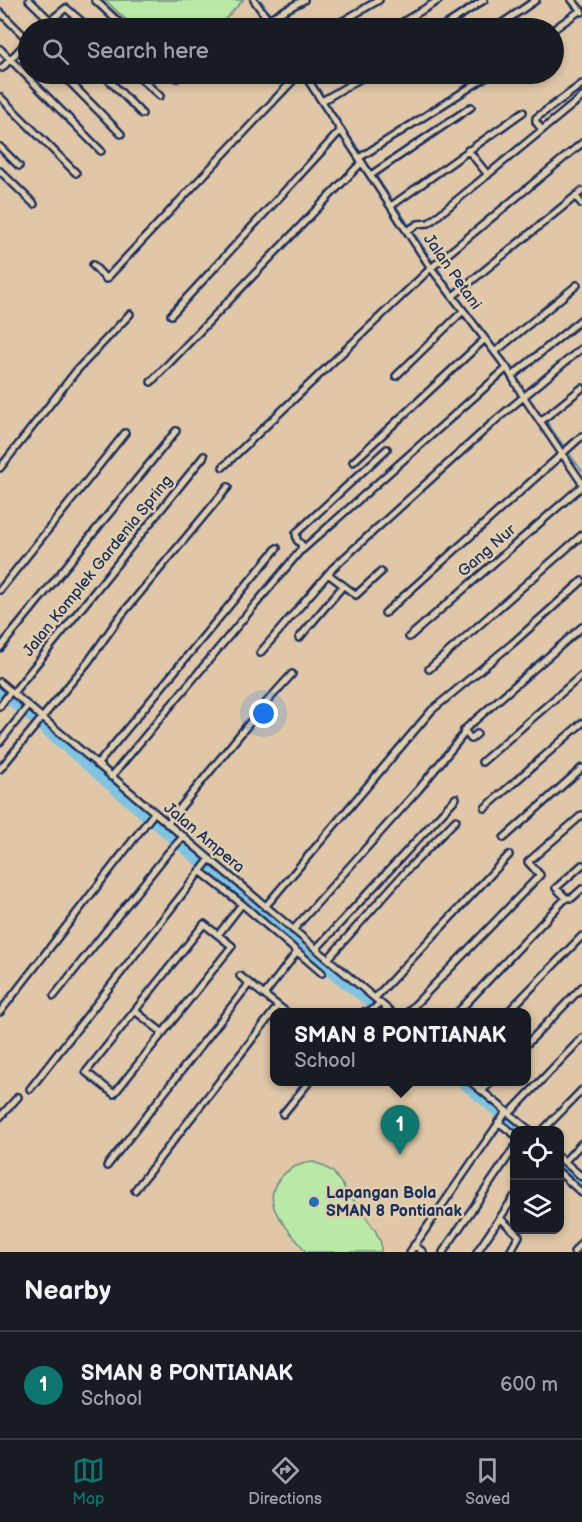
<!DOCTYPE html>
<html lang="en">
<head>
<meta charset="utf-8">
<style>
  :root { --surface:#171b24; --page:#242831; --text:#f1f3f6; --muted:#9ea1a6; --line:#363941; --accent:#0f766e }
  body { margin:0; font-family:"Balsamiq Sans",sans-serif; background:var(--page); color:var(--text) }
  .controls { position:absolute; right:18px; bottom:18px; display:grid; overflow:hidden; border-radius:12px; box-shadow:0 3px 9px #0003 }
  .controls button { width:54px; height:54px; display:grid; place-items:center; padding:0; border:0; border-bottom:2px solid var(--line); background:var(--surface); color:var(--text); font:30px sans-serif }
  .you { position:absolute; left:264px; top:714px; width:21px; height:21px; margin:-15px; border:4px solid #fff; border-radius:50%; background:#1a73e8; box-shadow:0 0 0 9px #1a73e833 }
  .badge { display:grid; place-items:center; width:39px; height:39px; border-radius:50%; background:var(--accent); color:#fff; font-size:20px; font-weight:700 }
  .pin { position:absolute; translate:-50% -50px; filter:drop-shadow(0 2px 3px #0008) }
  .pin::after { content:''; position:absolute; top:32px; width:21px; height:18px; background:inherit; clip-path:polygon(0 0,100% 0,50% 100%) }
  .popup { position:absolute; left:270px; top:1008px; width:261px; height:78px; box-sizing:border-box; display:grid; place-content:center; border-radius:12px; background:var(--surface); filter:drop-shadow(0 2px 4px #0005); font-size:20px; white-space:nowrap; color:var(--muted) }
  .popup b { font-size:22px; color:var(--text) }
  .popup::after { content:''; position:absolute; left:50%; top:100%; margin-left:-12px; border:12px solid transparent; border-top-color:var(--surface) }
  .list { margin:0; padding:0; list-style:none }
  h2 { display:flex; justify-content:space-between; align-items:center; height:78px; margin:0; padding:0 24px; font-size:26px }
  h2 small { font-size:20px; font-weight:400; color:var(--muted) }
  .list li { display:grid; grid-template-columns:39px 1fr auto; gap:18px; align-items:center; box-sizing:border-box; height:108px; padding:0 24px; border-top:2px solid var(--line) }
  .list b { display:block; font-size:22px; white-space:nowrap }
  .list p { margin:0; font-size:20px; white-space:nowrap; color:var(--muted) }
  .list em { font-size:20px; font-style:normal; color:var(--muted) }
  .icon { flex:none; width:33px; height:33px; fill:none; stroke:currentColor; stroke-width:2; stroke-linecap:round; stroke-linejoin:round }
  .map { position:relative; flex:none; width:582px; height:1252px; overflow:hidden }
  .search { position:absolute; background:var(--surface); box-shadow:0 3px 9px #0003; left:18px; right:18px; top:18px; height:66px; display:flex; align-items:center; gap:15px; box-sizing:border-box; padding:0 21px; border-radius:33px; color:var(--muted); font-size:22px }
  .sheet { height:186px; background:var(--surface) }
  nav { display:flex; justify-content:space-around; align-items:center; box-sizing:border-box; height:84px; border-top:2px solid var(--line); background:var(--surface); font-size:16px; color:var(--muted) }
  nav a { display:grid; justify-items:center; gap:3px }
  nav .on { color:var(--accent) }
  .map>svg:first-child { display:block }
  .green { fill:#bae8a6; stroke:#6a8c82; stroke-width:1.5 }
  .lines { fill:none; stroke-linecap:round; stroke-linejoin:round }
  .stream { stroke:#5888ad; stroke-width:1.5 }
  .river { stroke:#80c4e1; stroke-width:9 }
  .minor-casing { stroke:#1b2f5e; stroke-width:10 }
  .minor { stroke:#e0ceac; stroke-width:5 }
  .poi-dot { fill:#1f6fb2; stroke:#e0ceac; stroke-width:2 }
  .labels { text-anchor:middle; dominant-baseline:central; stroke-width:5; stroke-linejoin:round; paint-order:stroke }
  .street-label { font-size:16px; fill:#1b2f5e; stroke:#e0ceac }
  .poi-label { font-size:16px; font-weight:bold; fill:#1b2f5e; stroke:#e0ceac; text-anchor:start }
</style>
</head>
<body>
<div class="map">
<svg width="582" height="1252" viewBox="0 0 582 1252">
  <rect width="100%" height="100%" fill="#e0c7a8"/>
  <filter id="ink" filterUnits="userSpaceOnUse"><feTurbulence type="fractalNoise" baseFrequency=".0167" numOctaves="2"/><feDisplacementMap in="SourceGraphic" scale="12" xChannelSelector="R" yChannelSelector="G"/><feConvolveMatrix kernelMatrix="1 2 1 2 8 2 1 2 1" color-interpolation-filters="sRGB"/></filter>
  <g filter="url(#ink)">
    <path class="green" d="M105 0H243L217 28H135Z
      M313 1162 322 1165 333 1172 375 1230 381 1243V1252H306C297 1240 281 1223 275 1210 264 1184 290 1163 313 1162Z"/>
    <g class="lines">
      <path class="stream" d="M261 0 270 14
        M273 19 277 28
        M308 74 324 98
        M327 102 361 153
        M363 157 372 170
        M375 174 434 263
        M437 267 454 292
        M457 296 473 319
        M518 382 526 393
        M528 397 543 417
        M546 421 566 449
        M569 453 582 471"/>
      <path class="river" d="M0 692 313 959 381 1012
        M461 1082 518 1130
        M560 1166 582 1186"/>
      <defs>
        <path id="minor" d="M29 0 58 28
          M95 0 125 28
          M254 0 274 28
          M572 0 582 12
          M0 12 28 40
          M268 19 304 0
          M41 28 66 8 89 28
          M331 28 379 0
          M393 28 439 0
          M441 28 484 0
          M495 28 536 0
          M554 29 581 10
          M0 49 101 151
          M2 68 28 41
          M62 74 121 134
          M103 74 142 114
          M136 74 160 96
          M173 74 177 78
          M304 74 431 268 507 368 523 396 582 483
          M309 80 319 74
          M0 97 76 173
          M322 101 368 74
          M542 130 536 122V118L582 84
          M0 147 19 166
          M468 150 488 175
          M359 158 491 74
          M0 171 34 204
          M371 175 471 107
          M576 197 582 204
          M391 206 523 112
          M407 231 418 224 429 223 582 97
          M93 265 106 279 299 74
          M453 296 582 191
          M171 315 341 130
          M495 352 577 285
          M396 376 463 311
          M512 376 582 319
          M151 382 362 162
          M541 421 582 388
          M353 462 485 339
          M223 467 431 268 582 143
          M0 468 77 370 130 314
          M302 550 507 368
          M328 574 356 595 381 572
          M0 590 125 433
          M385 613 582 436
          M409 637 582 486
          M299 638 343 586
          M0 648 176 431
          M260 653 333 568 497 419 582 348
          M429 669 582 535
          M0 682 391 1012
          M13 693 204 456
          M0 706 11 691
          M464 730 471 739 477 734
          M0 742 28 706
          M482 762 582 675
          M97 765 277 548
          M0 769 88 662 119 618 228 487
          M111 777 300 551 302 545 297 540 296 533 387 449
          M485 808 582 723
          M167 824 264 705 292 674
          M504 838 582 768
          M200 871 242 904 218 935
          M566 898 556 888 582 865
          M242 904 322 973
          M265 907 432 710 513 643 582 581
          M204 924 232 946 114 1094 86 1072Z
          M293 930 419 789 463 735 464 730 582 627
          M316 949 456 798
          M328 959 407 870 456 820
          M240 976 286 1012
          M264 995 297 952
          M54 996 167 854 184 836
          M375 998 509 855
          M135 1011 163 1033
          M0 1012 154 813
          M364 1012H367
          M370 1012 380 1003
          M408 1012 540 875 528 862 582 815
          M458 1012 566 898H572L582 889
          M508 1012 582 936
          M526 1045 582 987
          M471 1082 529 1130
          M30 1089 209 860
          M482 1091 491 1082
          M510 1113 582 1038
          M283 1114 309 1082
          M0 1117 18 1097
          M498 1122 514 1134
          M543 1130 582 1090
          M560 1158 582 1177
          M564 1162 582 1143
          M107 1166 249 984
          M560 1173 582 1193
          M135 1190 278 1006
          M500 1218 519 1236 510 1252
          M414 1245 423 1252
          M410 1252 507 1111
          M443 1252 514 1148
          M477 1252 514 1197
          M574 1252 582 1242"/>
      </defs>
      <use href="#minor" class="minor-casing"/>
      <use href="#minor" class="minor"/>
    </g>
  </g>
  <circle class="poi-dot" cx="314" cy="1202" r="6"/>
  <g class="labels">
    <g class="street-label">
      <text transform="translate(452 272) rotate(55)">Jalan Petani</text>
      <text transform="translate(487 551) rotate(-41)">Gang Nur</text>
      <text transform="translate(98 566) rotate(-51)">Jalan Komplek Gardenia Spring</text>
      <text transform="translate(204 838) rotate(40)">Jalan Ampera</text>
    </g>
    <g class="poi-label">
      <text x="326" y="1193">Lapangan Bola<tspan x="326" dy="18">SMAN 8 Pontianak</tspan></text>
    </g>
  </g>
</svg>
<div class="controls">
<button><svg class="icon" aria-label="locate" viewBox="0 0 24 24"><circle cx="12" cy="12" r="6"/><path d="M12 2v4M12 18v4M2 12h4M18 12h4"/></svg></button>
<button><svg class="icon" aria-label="layers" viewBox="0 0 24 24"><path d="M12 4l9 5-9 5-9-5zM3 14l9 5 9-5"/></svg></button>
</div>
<div class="you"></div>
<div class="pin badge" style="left:400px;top:1155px">1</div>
<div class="popup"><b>SMAN 8 PONTIANAK</b>School</div>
<div class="search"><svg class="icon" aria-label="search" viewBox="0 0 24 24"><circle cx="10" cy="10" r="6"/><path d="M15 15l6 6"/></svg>Search here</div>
</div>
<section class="sheet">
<h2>Nearby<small></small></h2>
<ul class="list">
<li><span class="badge">1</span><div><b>SMAN 8 PONTIANAK</b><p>School</p></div><em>600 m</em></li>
</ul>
</section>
<nav>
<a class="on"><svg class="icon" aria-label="map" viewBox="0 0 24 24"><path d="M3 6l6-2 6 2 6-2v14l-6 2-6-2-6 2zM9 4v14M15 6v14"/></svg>Map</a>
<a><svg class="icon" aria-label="directions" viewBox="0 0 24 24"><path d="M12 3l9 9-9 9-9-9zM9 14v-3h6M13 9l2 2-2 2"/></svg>Directions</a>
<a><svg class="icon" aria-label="saved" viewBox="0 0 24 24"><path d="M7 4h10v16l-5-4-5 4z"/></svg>Saved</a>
</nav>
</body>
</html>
